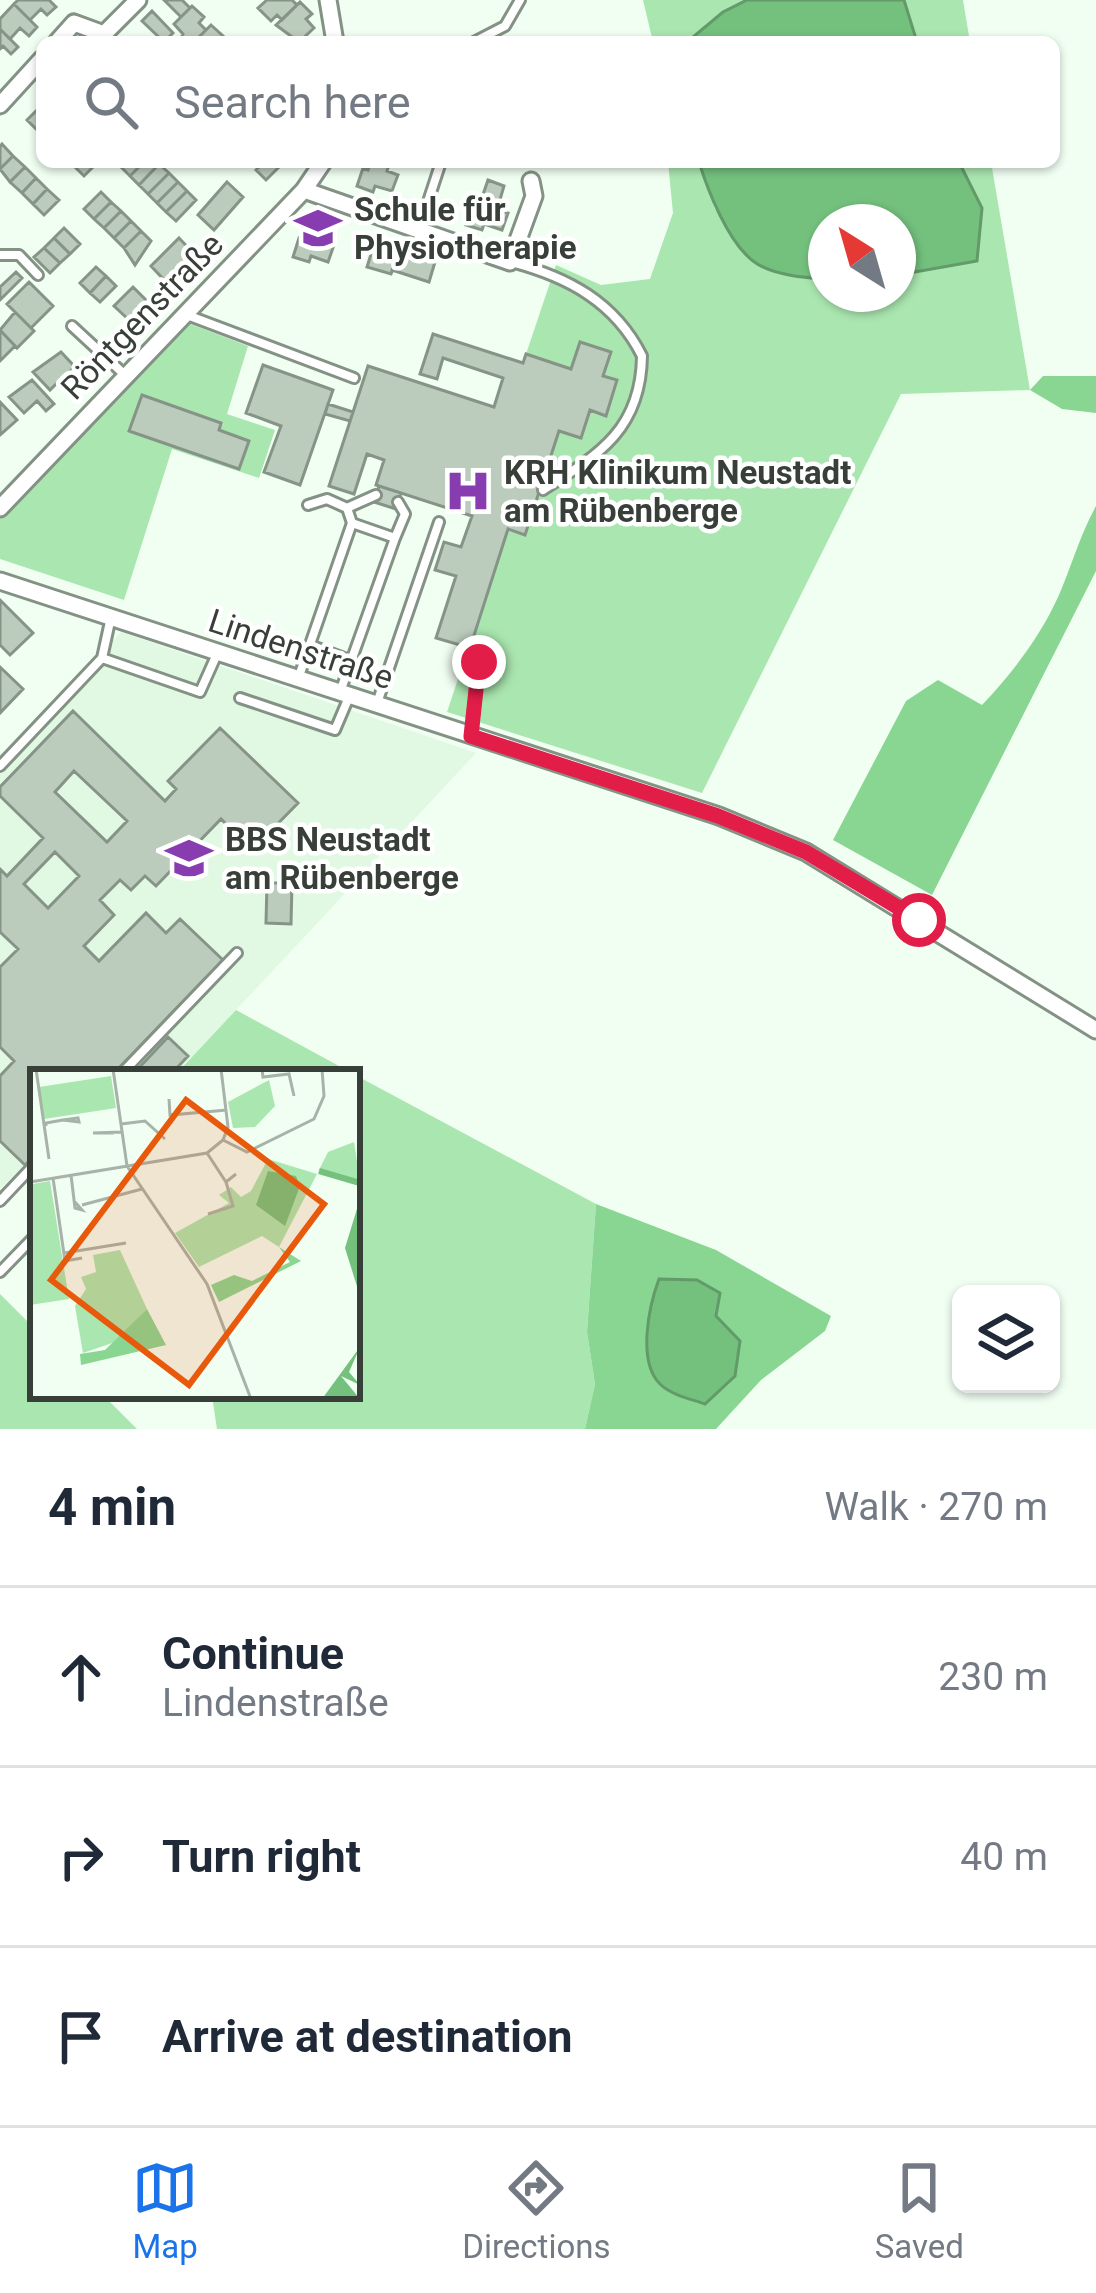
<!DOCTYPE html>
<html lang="en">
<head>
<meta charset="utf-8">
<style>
  :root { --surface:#fff; --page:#f6f6f7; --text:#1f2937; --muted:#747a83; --line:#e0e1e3; --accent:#1a73e8 }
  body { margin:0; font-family:Roboto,sans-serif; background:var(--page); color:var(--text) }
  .controls { position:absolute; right:36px; bottom:36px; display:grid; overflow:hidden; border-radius:18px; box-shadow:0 3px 9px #0004 }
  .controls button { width:108px; height:108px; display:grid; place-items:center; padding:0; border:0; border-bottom:3px solid var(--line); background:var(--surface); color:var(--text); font:60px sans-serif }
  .compass { position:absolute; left:808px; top:204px; width:108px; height:108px; border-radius:50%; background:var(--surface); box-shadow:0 3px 9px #0004; rotate:323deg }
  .stop { position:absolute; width:36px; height:36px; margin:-27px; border:9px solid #e11d48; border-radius:50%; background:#fff }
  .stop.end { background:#e11d48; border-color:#fff; box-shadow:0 3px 12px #0008 }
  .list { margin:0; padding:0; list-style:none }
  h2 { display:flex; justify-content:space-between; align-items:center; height:156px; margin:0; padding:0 48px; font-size:51px }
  h2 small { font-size:39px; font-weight:400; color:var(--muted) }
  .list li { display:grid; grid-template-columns:78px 1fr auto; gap:36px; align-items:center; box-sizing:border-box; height:180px; padding:0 48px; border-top:3px solid var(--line) }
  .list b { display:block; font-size:45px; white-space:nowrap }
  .list p { margin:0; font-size:39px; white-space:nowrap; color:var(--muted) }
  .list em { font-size:39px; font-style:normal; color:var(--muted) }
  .icon { flex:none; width:66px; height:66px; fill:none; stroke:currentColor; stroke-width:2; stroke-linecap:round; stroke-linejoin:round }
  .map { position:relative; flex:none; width:1096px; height:1429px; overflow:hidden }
  .search { position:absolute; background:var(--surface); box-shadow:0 3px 9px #0004; left:36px; right:36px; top:36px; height:132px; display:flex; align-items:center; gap:30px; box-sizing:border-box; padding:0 42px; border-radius:18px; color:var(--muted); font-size:45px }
  .sheet { height:696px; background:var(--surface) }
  nav { display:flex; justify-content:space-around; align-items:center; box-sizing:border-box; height:168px; border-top:3px solid var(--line); background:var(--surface); font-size:33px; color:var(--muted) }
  nav a { display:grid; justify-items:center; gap:6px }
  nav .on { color:var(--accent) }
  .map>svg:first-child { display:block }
  .built { fill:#e1f8e3 }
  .green { fill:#aae6b0 }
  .forest { fill:#88d692 }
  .water { fill:#74c17e; stroke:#629a69; stroke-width:3 }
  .building { fill:#bbcbbc; stroke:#869487; stroke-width:3; fill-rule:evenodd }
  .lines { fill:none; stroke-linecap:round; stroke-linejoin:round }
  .lane-casing { stroke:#849285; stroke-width:14 }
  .street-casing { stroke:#849285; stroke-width:21 }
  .lane { stroke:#fff; stroke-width:8 }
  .street { stroke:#fff; stroke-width:15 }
  .route { stroke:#e11d48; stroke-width:15 }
  .labels { text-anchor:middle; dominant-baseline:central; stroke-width:9; stroke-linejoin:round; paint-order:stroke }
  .poi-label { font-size:33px; font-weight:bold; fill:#383f39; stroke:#fff; text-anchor:start }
  .street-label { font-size:33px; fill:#383f39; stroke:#fff }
  .inset-river { fill:none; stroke:#74c17e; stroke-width:6 }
  .inset-road { fill:none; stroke:#a7b2a8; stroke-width:3 }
  .view { fill:#e8590c; fill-opacity:0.15; stroke:#e8590c; stroke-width:6 }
  .inset-edge { fill:none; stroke:#383f39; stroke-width:6 }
</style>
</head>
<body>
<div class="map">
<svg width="1096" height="1429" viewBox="0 0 1096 1429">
  <rect width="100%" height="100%" fill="#f1fef2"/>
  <path class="built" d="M121 632 476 753 178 1072H33V1183L19 1170 0 1189V760Z"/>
  <path class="green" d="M643 0H747L723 12 687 42H653Z
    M904 0H963L970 42H917Z
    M668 162H699L715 209 799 278 826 279V294H898V275L977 261 982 208 959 162H991L1030 390 901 394 702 793 447 712 508 529 524 535 559 431 581 438 590 410 606 415 617 381 603 376 610 352 581 342 571 369 526 354 556 265 601 285 650 279 673 213Z
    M188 323 248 346 227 414 275 430 259 478 172 449 124 600 0 559V518Z
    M236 1010 350 1072H178Z
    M357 1076 596 1204 587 1332 595 1384 585 1429H217L212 1396H357Z
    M0 1294 33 1327V1396H104L137 1429H0Z"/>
  <path class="forest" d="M1043 376H1096V413L1062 409 1030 390Z
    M1096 506V571L932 895 833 840 906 701 938 680 982 705C1014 671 1040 637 1059 595 1072 565 1080 535 1096 506Z
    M596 1204 716 1250 831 1316 825 1331 761 1380 716 1429H585L595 1384 587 1332Z"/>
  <path class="water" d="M747 0H904L917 42H687L723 12Z
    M699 162H959L982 208 977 261 898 275V222H826V279C804 278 771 275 753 261 728 242 708 191 699 162Z
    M659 1279 697 1280 720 1293 716 1316 740 1341 735 1376 705 1404C691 1399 671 1395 660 1384 637 1361 649 1306 659 1279Z"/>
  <path class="building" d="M18 0H49L56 7 47 15 41 9 30 20 14 4Z
    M164 0H182L190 8 181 17Z
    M292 0 297 5 282 20 277 15 271 21 258 8 267 0Z
    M300 2 312 14 306 19 314 28 299 42 276 25Z
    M14 4 37 27 29 36 20 28 10 39 0 29V19Z
    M192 6 204 17 199 23 206 30 194 42H179L183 34 174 24Z
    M152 11 173 33 164 42 142 21Z
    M211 25 223 36 219 42H194Z
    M0 29 18 47 11 54 3 46 0 49Z
    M42 105V127L38 131 27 120Z
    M2 144 13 156 0 169V146Z
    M13 156 25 167 10 182 0 169Z
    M76 162H98L84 176 73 165Z
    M126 162H144L130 176 121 167Z
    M144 162 159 164 139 185 130 176Z
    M264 162H284L266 180 256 170Z
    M371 162H390L387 171 398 175 392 191 375 186 373 192 357 186 363 168 368 170Z
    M159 164 169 173 148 194 139 185Z
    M25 167 36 178 22 193 10 182Z
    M169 173 178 182 157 203 148 194Z
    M36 178 47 189 33 204 22 193Z
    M488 180 504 186 497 210 508 213 502 230 484 224 482 230 466 225 473 207 478 209Z
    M178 182 187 191 166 212 157 203Z
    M227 182 243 197 214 230 198 215Z
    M47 189 59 200 44 215 33 204Z
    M187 191 196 200 176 221 166 212Z
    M101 192 111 202 94 219 84 209Z
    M111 202 121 211 104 228 94 219Z
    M121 211 131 221 114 238 104 228Z
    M314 212 331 218 323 241 334 245 328 262 311 256 309 262 293 257 299 238 305 240Z
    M131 221 141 231 124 248 114 238Z
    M64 228 80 244 70 254 54 238Z
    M141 231 151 241 135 265 124 248Z
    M54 238 70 254 60 263 44 248Z
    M179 238 195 255 167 283 151 266Z
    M376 238 401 245 391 274 367 267Z
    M44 248 60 263 50 273 34 257Z
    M399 250 435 262 429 282 392 270Z
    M96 267 106 276 90 293 80 283Z
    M16 272 22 278 0 300V287Z
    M106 276 116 286 100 302 90 293Z
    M29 282 53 306 31 328 7 304Z
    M133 287 148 302 130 321 114 306Z
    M15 312 34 331 17 348 0 330Z
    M0 330 15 346 0 361Z
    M433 334 523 363 526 354 571 369 580 342 611 352 603 376 617 380 606 416 590 410 581 438 559 431 525 535 508 529 470 648 436 638 456 576 435 570 444 542 461 547 472 516 376 485 384 460 367 454 354 494 329 486 368 366 494 407 503 378 443 358 437 379 420 374Z
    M61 352 75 367 68 373 78 384 71 391 61 379 50 390 33 372Z
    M263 365 333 390 300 485 264 472 281 426 246 413Z
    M32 380 54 404 46 411 37 401 24 413 9 397Z
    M142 395 221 423 219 430 249 441 239 469 129 431Z
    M0 402 17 420 0 435Z
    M328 404 353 412 350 421 325 414Z
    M379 486 401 493 396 509 374 502Z
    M0 600 33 633 10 655 0 645Z
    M0 667 23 689 0 713Z
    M73 711 165 801 176 789 168 781 220 728 298 803 252 850 221 819 156 886 145 876 131 890 120 880 100 900 114 915 84 946 99 961 146 913 166 933 180 919 223 960 115 1072H33V1157L25 1165 0 1141V1076L14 1061 0 1047V967L18 949 0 932V869L7 876 43 838 0 796V787ZM74 771 127 821 107 842 55 792ZM55 852 79 876 48 908 24 884Z
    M267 883H292L291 924 266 923Z
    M168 1037 188 1056 173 1072H135Z"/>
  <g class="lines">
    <defs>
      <path id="lane" d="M474 42 505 26 520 0
        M419 229 441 162
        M0 255H19L38 275
        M511 262C568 277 615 302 642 356 641 429 600 454 543 490
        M187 315 354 378
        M72 326 125 375
        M308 505 327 499 347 508 352 523
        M347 508 376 495
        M395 538 405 514 398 502
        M310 645 352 661
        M102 658 200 692 217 654
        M298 679 352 523 395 538 340 692
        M240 698 335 730 349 697
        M377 703 439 522
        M471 736 479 662
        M0 766 102 658 111 617
        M123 1072 237 953
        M0 1201 33 1166
        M0 1272 33 1238"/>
      <path id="street" d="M328 0 335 42
        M57 42 74 23 104 34 138 0
        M0 105 42 59
        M304 190 510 262 534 196 531 181
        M0 508 304 190 323 162
        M0 581 719 816 806 852 1096 1030"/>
    </defs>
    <use href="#lane" class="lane-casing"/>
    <use href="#street" class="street-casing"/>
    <use href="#lane" class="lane"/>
    <use href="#street" class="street"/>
  </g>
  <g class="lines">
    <path class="route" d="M479 662 471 736 718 816 806 852 919 920"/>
  </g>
  <defs>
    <symbol id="school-bare" viewBox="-9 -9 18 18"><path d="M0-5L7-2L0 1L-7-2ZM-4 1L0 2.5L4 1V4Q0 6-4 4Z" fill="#873daf" stroke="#fff" stroke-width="2.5" paint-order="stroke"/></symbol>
    <symbol id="hospital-bare" viewBox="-9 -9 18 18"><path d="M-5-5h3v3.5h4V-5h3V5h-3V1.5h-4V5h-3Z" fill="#873daf" stroke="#fff" stroke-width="2.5" paint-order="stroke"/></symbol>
  </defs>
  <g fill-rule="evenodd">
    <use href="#school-bare" x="285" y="195" width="66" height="66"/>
    <use href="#hospital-bare" x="435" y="458" width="66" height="66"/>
    <use href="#school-bare" x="156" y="825" width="66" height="66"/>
  </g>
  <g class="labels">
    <g class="poi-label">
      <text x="354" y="209">Schule für<tspan x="354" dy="38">Physiotherapie</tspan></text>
      <text x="504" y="472">KRH Klinikum Neustadt<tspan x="504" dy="38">am Rübenberge</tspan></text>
      <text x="225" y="839">BBS Neustadt<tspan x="225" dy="38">am Rübenberge</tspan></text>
    </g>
    <g class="street-label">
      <text transform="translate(142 316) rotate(-46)">Röntgenstraße</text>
      <text transform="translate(301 649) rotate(18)">Lindenstraße</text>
    </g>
  </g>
  <g transform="translate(30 1069)">
    <rect width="330" height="330" fill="#f1fef2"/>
    <path d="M81 7 86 39 14 50 9 18ZM239 11 245 37 225 58 203 59 198 33ZM324 73 330 112 289 101 298 83ZM238 90 287 105 249 178 232 167 169 198 145 164 199 134 189 126 201 118 211 128 221 122ZM20 112 39 230 0 236 3 115ZM90 181 117 240 88 272 53 284 45 237 56 220 51 208 66 203 63 186Z" fill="#aae6b0"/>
    <path d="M249 178 271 192 189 233 181 216 204 206 222 212 260 193ZM117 240 136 276 51 296 50 285 75 281Z" fill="#88d692"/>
    <path d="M238 102 266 107 270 117 255 157 226 136ZM330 130 327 183 330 227 315 179ZM330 278 319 303 330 316 311 307 330 330H292Z" fill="#74c17e"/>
    <path class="inset-river" d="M289 102 330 114"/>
    <path class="inset-road" d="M6 0 19 90M83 0 97 97 177 215 221 330M191 0 198 58 193 71M232 0 233 8 259 5 264 27M139 30 140 46 197 41M91 55 115 52 135 70M16 57V54L33 51 48 49 49 53 33 51M84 64H63L92 63M193 71 217 83 284 50 294 27 292 0M177 84 196 113 206 105M41 106 45 139 52 141 45 133M23 109 35 192 52 189M0 113 177 84 193 71M52 136 112 120M178 145 203 137 196 113M34 184 96 174"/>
    <path class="view" d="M156 31 294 135 159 316 21 211Z"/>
    <rect width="330" height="330" class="inset-edge"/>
  </g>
</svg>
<div class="controls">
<button><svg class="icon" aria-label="layers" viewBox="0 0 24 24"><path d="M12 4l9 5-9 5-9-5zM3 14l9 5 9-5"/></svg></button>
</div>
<svg class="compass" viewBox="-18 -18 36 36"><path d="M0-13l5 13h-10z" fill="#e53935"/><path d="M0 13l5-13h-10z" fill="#747a83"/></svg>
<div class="stop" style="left:919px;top:920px"></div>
<div class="stop end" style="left:479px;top:662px"></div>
<div class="search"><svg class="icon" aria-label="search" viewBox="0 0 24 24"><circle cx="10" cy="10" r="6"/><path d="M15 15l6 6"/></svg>Search here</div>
</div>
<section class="sheet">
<h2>4 min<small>Walk · 270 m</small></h2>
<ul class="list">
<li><svg class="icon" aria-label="ahead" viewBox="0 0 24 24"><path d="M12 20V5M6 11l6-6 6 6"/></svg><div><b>Continue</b><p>Lindenstraße</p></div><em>230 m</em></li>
<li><svg class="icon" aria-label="right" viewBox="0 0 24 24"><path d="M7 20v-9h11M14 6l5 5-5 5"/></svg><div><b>Turn right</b></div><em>40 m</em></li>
<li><svg class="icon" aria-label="arrive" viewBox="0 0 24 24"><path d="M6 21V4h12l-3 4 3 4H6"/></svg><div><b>Arrive at destination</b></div></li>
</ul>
</section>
<nav>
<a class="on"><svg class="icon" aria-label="map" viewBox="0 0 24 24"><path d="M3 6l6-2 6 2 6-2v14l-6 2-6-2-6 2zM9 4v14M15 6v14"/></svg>Map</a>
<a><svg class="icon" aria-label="directions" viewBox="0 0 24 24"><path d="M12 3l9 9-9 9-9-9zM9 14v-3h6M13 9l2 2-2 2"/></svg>Directions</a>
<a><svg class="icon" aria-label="saved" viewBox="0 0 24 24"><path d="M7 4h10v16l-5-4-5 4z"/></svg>Saved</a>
</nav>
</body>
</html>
